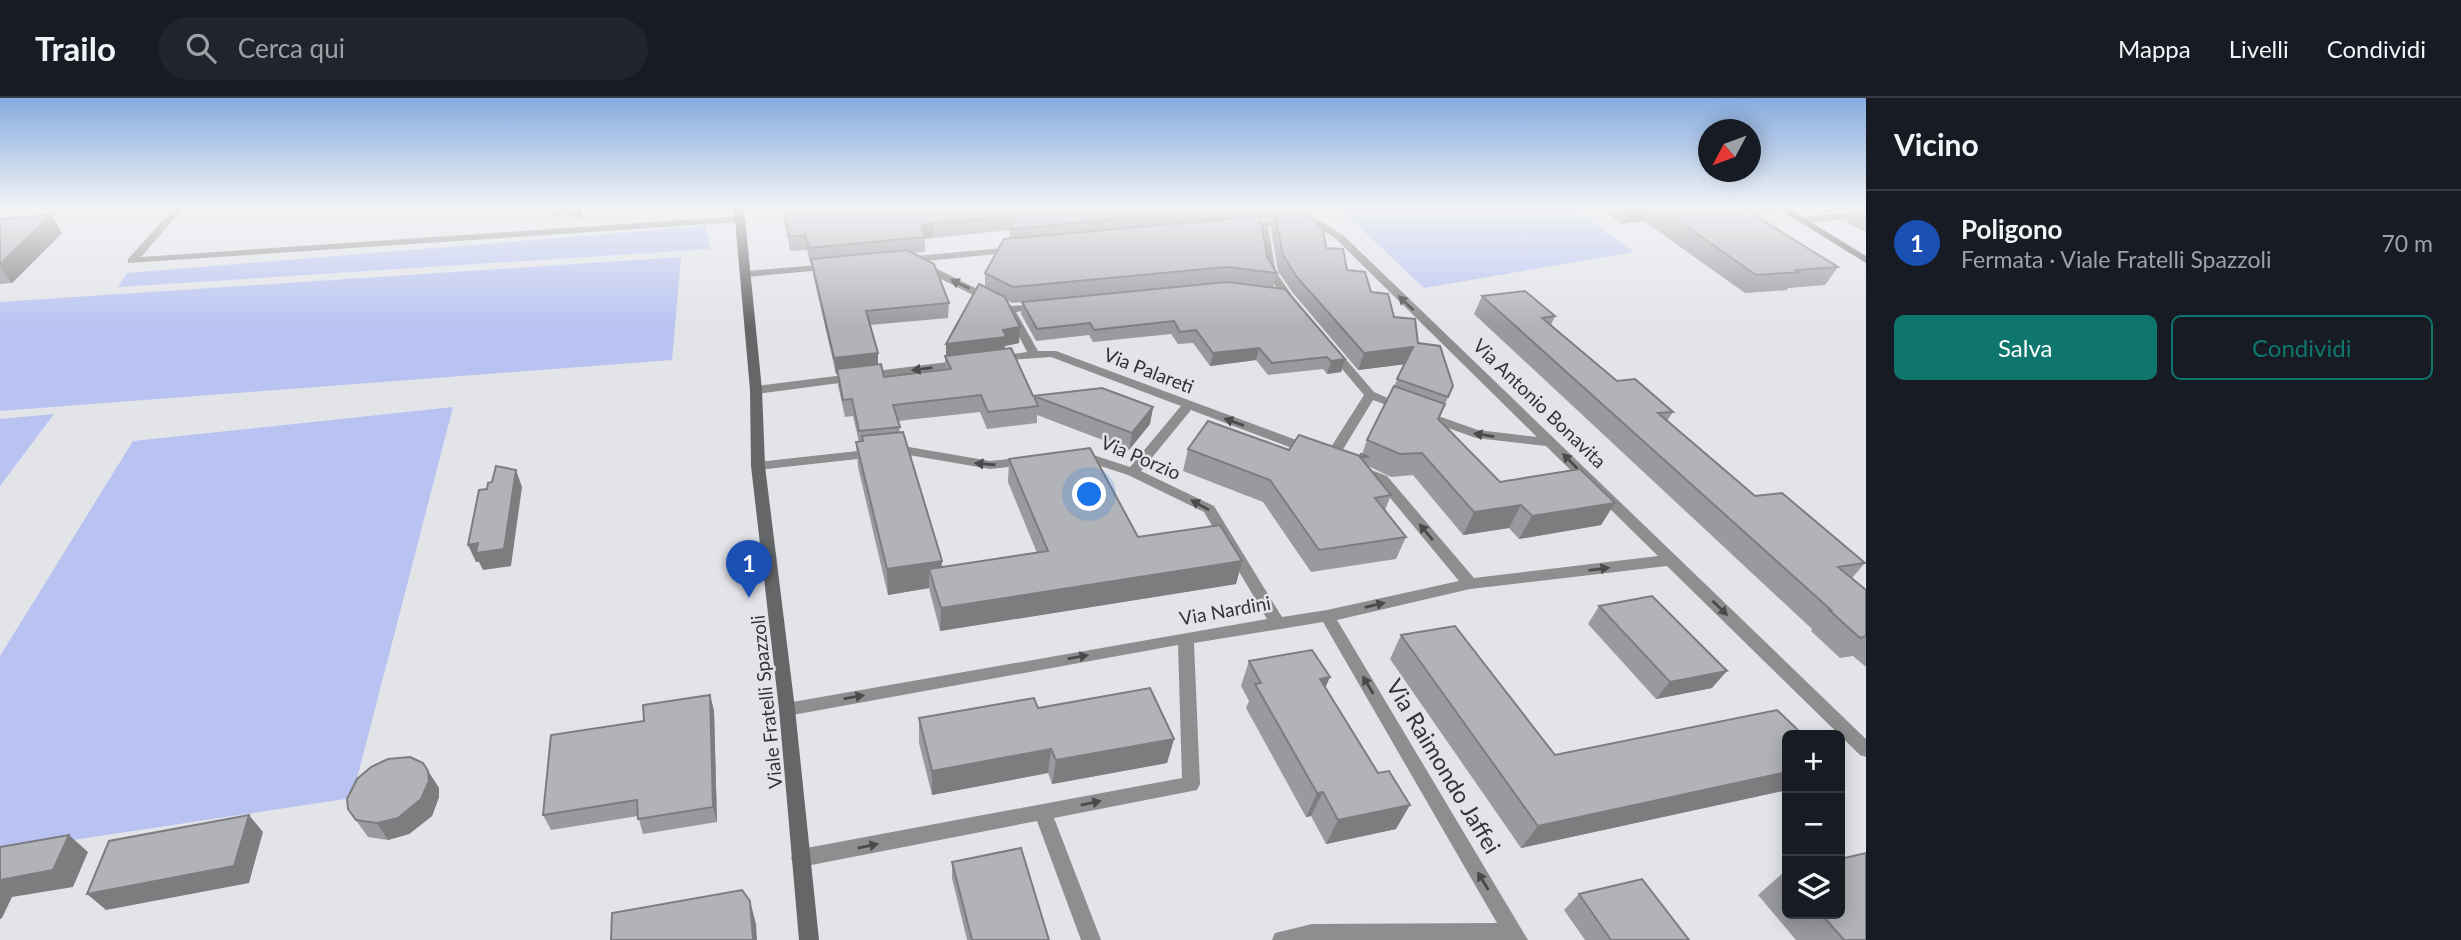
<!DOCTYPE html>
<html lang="it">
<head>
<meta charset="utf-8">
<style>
  :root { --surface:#171b24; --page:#20242c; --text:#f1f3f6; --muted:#9ea1a6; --line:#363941; --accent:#0f766e }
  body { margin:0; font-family:Lato,sans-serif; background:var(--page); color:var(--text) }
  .controls { position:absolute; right:21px; bottom:21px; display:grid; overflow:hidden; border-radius:10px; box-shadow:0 4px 18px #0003 }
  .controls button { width:63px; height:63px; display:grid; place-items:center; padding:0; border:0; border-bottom:2px solid var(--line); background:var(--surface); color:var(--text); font:35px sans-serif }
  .compass { position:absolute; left:1698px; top:21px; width:63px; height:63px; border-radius:50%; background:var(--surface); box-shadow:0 4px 18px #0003; rotate:229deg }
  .you { position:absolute; left:1090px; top:397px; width:24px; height:24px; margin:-18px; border:5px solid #fff; border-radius:50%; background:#1a73e8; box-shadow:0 0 0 10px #1a73e833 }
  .badge { display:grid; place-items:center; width:46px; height:46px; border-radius:50%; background:var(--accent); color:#fff; font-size:23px; font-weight:700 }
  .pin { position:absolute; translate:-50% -58px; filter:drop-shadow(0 2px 4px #0008) }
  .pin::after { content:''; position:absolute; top:37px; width:24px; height:21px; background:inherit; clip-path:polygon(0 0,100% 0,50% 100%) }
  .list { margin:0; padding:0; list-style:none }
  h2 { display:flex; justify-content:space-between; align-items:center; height:91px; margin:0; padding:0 28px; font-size:30px }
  h2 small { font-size:23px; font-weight:400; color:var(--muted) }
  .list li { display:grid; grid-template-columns:46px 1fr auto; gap:21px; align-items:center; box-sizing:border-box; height:105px; padding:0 28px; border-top:2px solid var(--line) }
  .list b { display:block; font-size:26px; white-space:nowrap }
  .list p { margin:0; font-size:23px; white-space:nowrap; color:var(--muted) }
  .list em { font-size:23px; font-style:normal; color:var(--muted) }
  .actions { display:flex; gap:14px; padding:21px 28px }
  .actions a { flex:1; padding:16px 0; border:2px solid var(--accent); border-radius:10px; text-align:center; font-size:24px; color:var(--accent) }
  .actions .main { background:var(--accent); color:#fff }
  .icon { flex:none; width:38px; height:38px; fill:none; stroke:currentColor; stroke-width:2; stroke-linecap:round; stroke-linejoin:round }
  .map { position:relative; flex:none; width:1866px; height:842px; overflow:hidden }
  header { display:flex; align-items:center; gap:42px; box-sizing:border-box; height:98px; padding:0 35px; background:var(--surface); border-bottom:2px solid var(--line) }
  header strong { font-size:33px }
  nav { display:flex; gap:38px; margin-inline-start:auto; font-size:24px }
  .search { width:490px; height:63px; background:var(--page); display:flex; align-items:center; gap:18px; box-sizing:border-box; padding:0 24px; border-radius:38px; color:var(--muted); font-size:26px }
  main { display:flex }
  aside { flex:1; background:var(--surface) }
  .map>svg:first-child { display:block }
  .green { fill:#b8c3f2 }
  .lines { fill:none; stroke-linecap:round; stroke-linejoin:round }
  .street { fill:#8e8e90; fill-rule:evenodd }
  .secondary { fill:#656668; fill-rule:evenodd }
  .wall { fill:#999a9d; fill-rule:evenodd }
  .shaded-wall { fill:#7d7d80 }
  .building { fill:#b2b3b7; stroke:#7d7d80; stroke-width:2 }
  .oneway { fill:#494a4b }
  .labels { text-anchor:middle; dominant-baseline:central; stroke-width:5; stroke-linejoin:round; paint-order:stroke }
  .street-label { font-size:19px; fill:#323334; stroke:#e3e4e8 }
  .near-street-label { font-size:23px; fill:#323334; stroke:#e3e4e8 }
</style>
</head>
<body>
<header>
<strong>Trailo</strong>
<div class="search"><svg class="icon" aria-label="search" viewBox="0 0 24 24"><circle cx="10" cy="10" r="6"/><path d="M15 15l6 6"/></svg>Cerca qui</div>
<nav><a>Mappa</a><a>Livelli</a><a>Condividi</a></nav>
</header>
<main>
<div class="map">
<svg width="1866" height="842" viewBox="0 0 1866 842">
  <rect width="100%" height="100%" fill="#e3e4e8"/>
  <path class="green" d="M1339 110H1572L1634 154 1424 190Z
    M706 128 710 151 118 189 127 175Z
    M681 159 672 262 0 313V204Z
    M453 309 352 700 0 753V558L133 343Z
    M54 316 0 388V321Z"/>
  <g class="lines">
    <path class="street" d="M174 110H183L141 159 740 118 745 121 740 124 128 165V161Z
      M1866 113V119L1802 125 1797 122 1802 119Z
      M1303 119 1319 122 1343 137 1866 641V659L1860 657 1667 468 1470 491 1337 522 1528 842H1272L1275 835 1312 826 1497 825 1323 524 1194 545 1200 686 1197 692 1054 720 1101 842H1081L1037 723 801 769 794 766 791 760 794 754 801 751 1182 680 1178 547 787 618 781 616 779 611 781 606 1267 521 1204 414 1128 377 1073 359 1071 356 1078 352 1130 369 1181 308 1051 259 994 263V259L1027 254 1007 214 917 169V165H925L1012 208 1042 206V210L1016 214 1038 253H1056L1315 349 1316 352 1315 355H1305L1191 312 1141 373 1214 408 1282 519 1327 512 1459 483 1377 384 1353 374 1351 371 1358 367 1387 378 1474 480 1658 458 1546 348 1476 340 1420 320 1418 317 1420 314 1424 313 1478 332 1537 339 1336 141C1313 124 1295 124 1268 129L1276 174 1298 206 1293 209 1289 208 1266 174 1259 130 1243 132 1238 129 1243 126Z
      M1014 149 1018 150V154L905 165 900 162 905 159Z
      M829 166 834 169 833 171 747 179 742 176 747 173Z
      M1333 250 1337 251 1374 294 1408 309 1402 313 1373 302 1336 363 1331 364 1324 360 1364 297 1327 253Z
      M964 262 970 266 968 268 756 296 750 292 756 288Z
      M903 348 990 363 1027 359 1034 363 1027 367 990 371 903 356 758 372 751 368 758 364Z"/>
    <path class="secondary" d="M734 110H744L762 292 765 368 795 611 819 842H799L779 611 751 368 750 292Z
      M1777 110H1788L1866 158V165Z"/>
  </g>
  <path class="wall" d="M549 110H582L581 121 567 116 551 118Z
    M783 110H1292L1291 115 1326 150 1347 172 1371 194 1418 245 1453 288 1438 322 1500 384 1615 405 1601 427 1519 441 1509 430 1463 437 1413 377 1391 379 1368 368 1391 397 1385 412 1406 439 1396 461 1311 474 1263 404 1183 373 1188 351 1289 352 1360 358 1362 356 1367 342 1405 266 1358 272 1292 194 1278 173 1271 131 1274 120 1261 121 1267 159 1277 175 1273 190 1345 261 1341 274 1327 276 1323 271 1268 277 1256 262 1210 268 1193 245 1178 246 1171 236 1093 244 1089 237 1036 243 1021 216 1022 204 1012 205 1007 202 1020 229 1019 245 1005 248V251L1033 298 1153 309 1150 326 1129 352 1037 317V325L987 331 980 314 898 323 900 335 942 469 1037 455 1008 384 1009 361 1138 439 1242 463 1236 486 940 533 929 490 888 497 858 369 856 344H859L853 318 845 319 838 287 837 275 836 276 813 176 812 165H810L807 152 790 153ZM1010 132 1009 141 985 175V189L945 258V272L884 279 878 266 870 227 948 220 949 205 912 155 925 154V141Z
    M1599 110H1778L1776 113 1752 116 1838 169 1825 187 1788 190 1787 192 1745 195 1644 123 1622 126Z
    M1821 110H1866V134L1846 124 1853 112 1828 114Z
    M51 117 62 135 12 185 0 186V121Z
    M1482 198 1555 218 1551 227 1617 283 1673 314 1667 323 1755 398 1865 465 1852 480 1866 492V569L1853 558 1840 560 1811 533 1812 531 1474 216Z
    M1599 508 1712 590 1656 601 1588 526Z
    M1401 537 1555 657 1787 637V692L1521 750 1390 561Z
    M1249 563 1325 590 1396 731 1326 746 1311 718 1306 719 1246 610 1249 603 1241 588Z
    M710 597 714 613 717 724 643 736 638 718 551 732 543 717 644 623Z
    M1038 610 1174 641 1167 665 1052 686 1048 675 932 697 919 645V620Z
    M428 673 439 690V699L432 718 409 736 388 742 368 739 348 711Z
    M952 764 1049 842H967L952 780Z
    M1787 773V816H1840L1866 842H1796L1758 797 1784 774Z
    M1579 796 1689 842H1585L1564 812Z"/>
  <path class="shaded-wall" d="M578 110H582L581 121Z
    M1630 110H1651L1644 123 1622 126Z
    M1725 110H1778L1776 113 1720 120Z
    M51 117 62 135 12 185 0 169V166Z
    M933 125V139L925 141 921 128Z
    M1020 229 1019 245 1005 248V255L946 260V246Z
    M1413 249 1407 266 1358 272 1364 255Z
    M1259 250 1256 262 1210 268 1213 255Z
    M878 255V270L837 271V275L836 276 834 260Z
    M1345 261 1341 274 1327 276 1331 263Z
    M1153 309 1150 326 1129 352 1132 335Z
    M516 372 522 389 511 468 483 472 479 464H476L468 447 478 445Z
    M1615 405 1601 427 1519 441 1532 418Z
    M1521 407 1509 430 1463 437 1474 414Z
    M942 463 941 489 929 471V490L888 497 887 471Z
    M1242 463 1236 486 940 533 941 510Z
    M1727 573 1712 590 1656 601 1670 584Z
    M1330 579 1319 604 1320 581Z
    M710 597 714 613 717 724 713 709Z
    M1174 641 1167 665 1052 686 1056 662Z
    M1051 651 1048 675 932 697V673Z
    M428 673 439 690V699L432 718 409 736 388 742 377 725Z
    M1787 674V692L1521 750 1538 728Z
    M1323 694 1311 718 1306 719 1317 695Z
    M1410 707 1396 731 1326 746 1338 722Z
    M249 717 263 734 249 785 106 812 87 796Z
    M69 737 88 754 73 789 12 799 2 820 0 821V782Z
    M750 803 756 826 757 842H753Z"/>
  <path class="building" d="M783 110H1231L1010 131 1017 118 933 125 921 128 925 139 809 150 805 137 789 139Z
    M1660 110H1743L1838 169 1796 172 1799 174 1756 177Z
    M1304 113 1323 131 1326 150 1343 151 1347 172 1365 174 1371 194 1388 196 1394 219 1415 221 1418 245 1440 248 1453 288 1448 299 1397 281 1413 249 1364 255 1296 178 1283 157 1275 116Z
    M51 117 0 166V121Z
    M1260 118 1267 159 1277 175 1227 169 1013 189 985 175 1004 141Z
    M907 152 934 166 949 205 866 213 878 255 834 260 811 161Z
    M1227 184 1285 191 1345 261 1331 263 1327 259 1272 265 1259 250 1213 255 1196 232 1180 234 1174 223 1094 232 1090 225 1037 231 1022 204Z
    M979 186 1005 199 1020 229 1003 232 1006 239 946 246Z
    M1525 193 1555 218 1542 220 1617 283 1635 281 1673 314 1658 315 1755 398 1782 395 1865 465 1838 469 1866 492V538L1860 540 1829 512H1831L1482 198Z
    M1011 250 1033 298 1102 290 1153 309 1132 335 1034 298 1038 308 988 314 981 297 893 307 900 329 859 333 852 301 843 302 837 271 881 266 884 279 951 271 945 258Z
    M1394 288 1445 306 1438 321 1500 384 1580 371 1615 405 1532 418 1521 407 1474 414 1422 355 1400 356 1367 342Z
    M1208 323 1289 352 1299 337 1360 358 1361 356 1369 359H1360L1391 397 1375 400 1406 439 1319 452 1270 382 1188 351Z
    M903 334 942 463 887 471 856 344 863 343 862 338Z
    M1090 350 1138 439 1220 427 1242 463 941 510 929 471 1048 453 1009 361Z
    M496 368 516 372 504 451 476 455 478 445 468 447 479 392 487 391 488 385 492 384Z
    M1652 498 1727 573 1670 584 1599 508Z
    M1455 528 1555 657 1777 612 1803 637H1787V674L1538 728 1401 537Z
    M1312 552 1330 579 1320 581 1378 675 1389 673 1410 707 1338 722 1323 694 1317 695 1255 586 1261 585 1249 563Z
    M1150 590 1174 641 1056 662 1051 651 932 673 919 620 1034 600 1038 610Z
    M710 597 713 709 638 721 637 702 543 717 551 637 644 623 643 607Z
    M410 659 423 665 428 673 429 683 421 701 398 720 377 725 356 722 348 711 347 701 357 681 371 669 388 661Z
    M249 717 234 768 87 796 109 743Z
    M69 737 53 772 0 782V749Z
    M1021 750 1049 842H972L952 764Z
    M1866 755V842H1844L1821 816H1840V761Z
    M1642 781 1689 842H1611L1579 796Z
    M742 792 750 803 753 842H611L612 815Z"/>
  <defs><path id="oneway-solid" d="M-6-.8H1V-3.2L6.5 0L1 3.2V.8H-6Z" transform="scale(1.75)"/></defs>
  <g class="oneway">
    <use href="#oneway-solid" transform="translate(960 186) rotate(-154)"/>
    <use href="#oneway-solid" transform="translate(1406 205) rotate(-136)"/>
    <use href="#oneway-solid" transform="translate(922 271) rotate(173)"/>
    <use href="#oneway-solid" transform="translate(1234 324) rotate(-160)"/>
    <use href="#oneway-solid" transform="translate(1484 337) rotate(-171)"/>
    <use href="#oneway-solid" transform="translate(1570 363) rotate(-135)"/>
    <use href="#oneway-solid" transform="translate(985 366) rotate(-175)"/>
    <use href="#oneway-solid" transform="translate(1200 407) rotate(-151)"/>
    <use href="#oneway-solid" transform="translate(1426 434) rotate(-130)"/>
    <use href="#oneway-solid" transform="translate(1599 471) rotate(-7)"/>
    <use href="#oneway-solid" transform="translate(1375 507) rotate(-13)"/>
    <use href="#oneway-solid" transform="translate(1720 510) rotate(44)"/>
    <use href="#oneway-solid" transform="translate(1078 559) rotate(-10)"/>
    <use href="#oneway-solid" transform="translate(1368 587) rotate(-121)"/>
    <use href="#oneway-solid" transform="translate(854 599) rotate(-10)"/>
    <use href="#oneway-solid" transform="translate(1091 705) rotate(-11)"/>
    <use href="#oneway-solid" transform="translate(868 748) rotate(-11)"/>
    <use href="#oneway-solid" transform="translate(1483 783) rotate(-121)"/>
  </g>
  <linearGradient id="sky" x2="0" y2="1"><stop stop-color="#86ace0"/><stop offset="0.48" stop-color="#f2f3f5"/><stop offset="1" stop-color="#f2f3f5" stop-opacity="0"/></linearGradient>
  <rect width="1866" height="228" fill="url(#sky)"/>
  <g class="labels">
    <g class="street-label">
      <text transform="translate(1149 272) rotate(21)">Via Palareti</text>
      <text transform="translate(1540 305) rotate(44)">Via Antonio Bonavita</text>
      <text transform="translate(1141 359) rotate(23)">Via Porzio</text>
      <text transform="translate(1225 512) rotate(-10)">Via Nardini</text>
      <text transform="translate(766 604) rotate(-96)">Viale Fratelli Spazzoli</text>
    </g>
    <g class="near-street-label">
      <text transform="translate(1444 668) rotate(59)">Via Raimondo Jaffei</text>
    </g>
  </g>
</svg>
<div class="controls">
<button>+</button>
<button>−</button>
<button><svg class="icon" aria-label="layers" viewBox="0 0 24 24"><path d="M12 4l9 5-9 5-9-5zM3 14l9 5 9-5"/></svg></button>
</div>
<svg class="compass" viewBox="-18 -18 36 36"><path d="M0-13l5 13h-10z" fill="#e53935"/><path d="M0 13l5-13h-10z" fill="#9ea1a6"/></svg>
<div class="you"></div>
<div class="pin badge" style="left:749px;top:500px;background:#1a4fb4">1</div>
</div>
<aside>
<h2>Vicino<small></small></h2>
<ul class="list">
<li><span class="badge" style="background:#1a4fb4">1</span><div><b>Poligono</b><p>Fermata · Viale Fratelli Spazzoli</p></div><em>70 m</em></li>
</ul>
<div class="actions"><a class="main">Salva</a><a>Condividi</a></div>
</aside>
</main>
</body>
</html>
